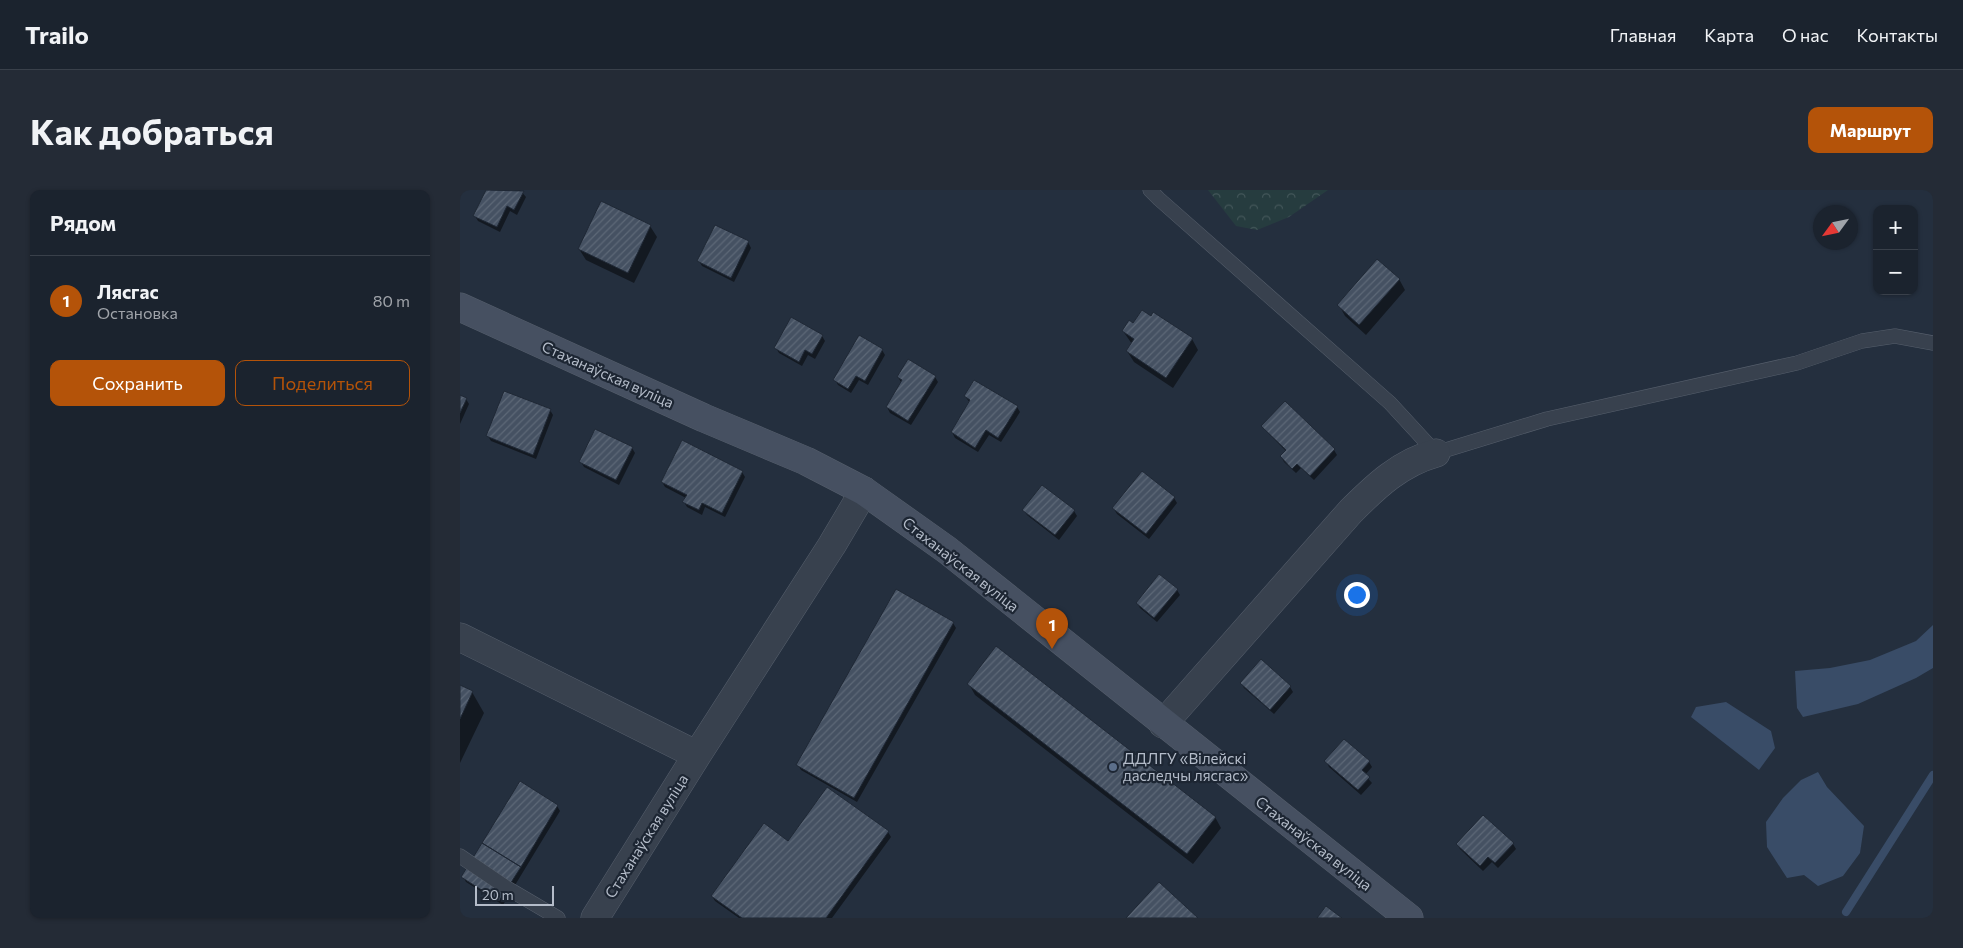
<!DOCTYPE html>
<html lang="ru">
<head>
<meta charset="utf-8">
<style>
  :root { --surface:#1b232e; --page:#242b36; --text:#f1f3f6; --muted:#a0a4aa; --line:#39404a; --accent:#b45309 }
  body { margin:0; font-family:Commissioner,sans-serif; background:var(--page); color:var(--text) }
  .controls { position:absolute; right:15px; top:15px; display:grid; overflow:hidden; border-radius:10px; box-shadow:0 1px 4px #0004 }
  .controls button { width:45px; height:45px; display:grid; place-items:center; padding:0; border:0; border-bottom:1px solid var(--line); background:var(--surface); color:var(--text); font:25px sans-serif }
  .compass { position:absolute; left:1353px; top:15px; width:45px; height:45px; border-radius:50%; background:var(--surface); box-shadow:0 1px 4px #0004; rotate:237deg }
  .scale { position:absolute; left:15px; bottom:12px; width:79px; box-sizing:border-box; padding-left:5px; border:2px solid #b4bcc9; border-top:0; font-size:14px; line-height:18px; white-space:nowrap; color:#b4bcc9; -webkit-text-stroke:4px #1d2633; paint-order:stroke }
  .you { position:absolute; left:896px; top:404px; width:18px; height:18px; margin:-12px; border:4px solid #fff; border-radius:50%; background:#1a73e8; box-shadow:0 0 0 8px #1a73e833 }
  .badge { display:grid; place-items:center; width:32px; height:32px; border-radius:50%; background:var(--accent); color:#fff; font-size:16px; font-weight:700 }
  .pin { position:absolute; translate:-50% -41px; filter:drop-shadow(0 1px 2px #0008) }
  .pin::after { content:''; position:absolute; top:26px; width:18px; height:15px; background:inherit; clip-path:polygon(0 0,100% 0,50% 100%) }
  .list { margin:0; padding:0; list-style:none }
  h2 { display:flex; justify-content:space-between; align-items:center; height:65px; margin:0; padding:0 20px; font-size:21px }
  h2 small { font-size:16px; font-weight:400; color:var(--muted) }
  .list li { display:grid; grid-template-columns:32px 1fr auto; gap:15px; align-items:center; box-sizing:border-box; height:90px; padding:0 20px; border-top:1px solid var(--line) }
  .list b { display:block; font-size:19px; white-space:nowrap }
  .list p { margin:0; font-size:16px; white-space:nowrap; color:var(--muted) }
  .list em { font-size:16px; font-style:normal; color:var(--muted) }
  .actions { display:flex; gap:10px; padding:15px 20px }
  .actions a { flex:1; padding:11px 0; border:1px solid var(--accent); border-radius:10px; text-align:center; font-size:18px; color:var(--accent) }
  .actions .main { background:var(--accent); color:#fff }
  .map { position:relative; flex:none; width:1473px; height:728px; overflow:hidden; border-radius:10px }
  header { display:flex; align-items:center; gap:30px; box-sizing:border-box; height:70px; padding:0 25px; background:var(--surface); border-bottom:1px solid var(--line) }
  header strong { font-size:24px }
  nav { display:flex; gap:28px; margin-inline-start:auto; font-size:18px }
  .intro { display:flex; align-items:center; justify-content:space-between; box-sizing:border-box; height:120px; padding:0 30px }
  h1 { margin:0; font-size:35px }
  .button { padding:12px 22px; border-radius:10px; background:var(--accent); color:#fff; font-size:18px; font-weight:700 }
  main { display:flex; gap:30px; padding:0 30px }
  aside { flex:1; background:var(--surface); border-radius:10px; box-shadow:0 1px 4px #0004 }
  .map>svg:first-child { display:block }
  .forest { fill:url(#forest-crowns) }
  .water { fill:#394c67 }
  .shadow { fill:#0007 }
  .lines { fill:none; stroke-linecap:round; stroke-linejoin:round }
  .stream { stroke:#394c67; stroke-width:8 }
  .building { fill:url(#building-hatch); stroke:#1f2835 }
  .lane-casing { stroke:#565f6c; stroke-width:15 }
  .street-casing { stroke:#565f6c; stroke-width:29 }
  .secondary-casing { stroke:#565f6c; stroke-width:29 }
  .lane { stroke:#38414e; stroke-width:14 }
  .street { stroke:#38414e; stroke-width:28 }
  .secondary { stroke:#465061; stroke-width:28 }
  .service-dot { fill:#5c6f8a; stroke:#1d2633; stroke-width:2 }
  .labels { text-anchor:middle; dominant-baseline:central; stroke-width:4.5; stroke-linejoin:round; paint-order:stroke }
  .street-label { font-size:15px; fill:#b4bcc9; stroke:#1d2633 }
  .poi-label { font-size:15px; fill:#b4bcc9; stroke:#1d2633; text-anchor:start }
</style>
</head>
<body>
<header>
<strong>Trailo</strong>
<nav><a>Главная</a><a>Карта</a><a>О нас</a><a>Контакты</a></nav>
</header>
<div class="intro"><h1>Как добраться</h1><a class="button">Маршрут</a></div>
<main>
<aside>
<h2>Рядом<small></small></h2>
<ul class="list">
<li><span class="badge">1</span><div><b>Лясгас</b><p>Остановка</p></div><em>80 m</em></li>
</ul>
<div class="actions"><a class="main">Сохранить</a><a>Поделиться</a></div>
</aside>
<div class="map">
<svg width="1473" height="728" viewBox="0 0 1473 728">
  <defs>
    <pattern id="forest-crowns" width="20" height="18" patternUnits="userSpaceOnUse" patternTransform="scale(1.25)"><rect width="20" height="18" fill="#263c3f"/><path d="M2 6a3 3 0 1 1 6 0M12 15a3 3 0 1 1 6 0" fill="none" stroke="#435659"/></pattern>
    <pattern id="building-hatch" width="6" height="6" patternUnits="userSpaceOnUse" patternTransform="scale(1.25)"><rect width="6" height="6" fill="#455162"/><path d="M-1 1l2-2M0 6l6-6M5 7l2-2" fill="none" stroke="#5d6877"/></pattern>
  </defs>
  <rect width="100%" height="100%" fill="#242f3e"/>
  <path class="forest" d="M748 0H868L829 27 797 40 776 36Z"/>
  <path class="water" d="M1473 435V478L1456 488 1398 514 1343 527 1337 518 1335 481 1370 478 1410 470 1456 451Z
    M1266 512 1311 541 1315 558 1299 580 1231 527 1236 517Z
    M1358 582 1367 597 1404 636 1400 663 1383 686 1358 696 1344 685 1327 688 1307 657 1306 632 1323 608 1341 590Z"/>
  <path class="shadow" d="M27 0H60L66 7 57 25 50 21 40 42 18 31 15 26Z
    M190 36 197 47 174 93 126 70 119 59Z
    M288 52 291 58 274 92 242 76 239 71Z
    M939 89 945 100 906 145 885 126 879 115Z
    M663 141 732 149 738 160 713 198 674 172 667 161 672 154Z
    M362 146 365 151 355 169 348 165 342 176 319 163 316 158Z
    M422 160 425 165 408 195 399 190 391 203 378 195 375 190Z
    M438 187H475L478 192 451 235 430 223 427 217 441 192Z
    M0 206 6 209 9 214 0 234Z
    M505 206 557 217 560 222 541 252 529 245 518 262 495 248 492 242 510 213Z
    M825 213 874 260 877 265 854 290 841 278 836 283 824 272 821 266 826 261 806 241 803 236Z
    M90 220 93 225 76 269 31 251 28 246Z
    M172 258 175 263 159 295 124 277 121 272Z
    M282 282 285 287 265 327 245 317 242 325 227 317 224 312 226 308 205 297 202 292Z
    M714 308 717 313 689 349 657 324 654 319Z
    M564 320 614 321 617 326 599 350 567 325Z
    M717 400 720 405 697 432 680 418 677 413Z
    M493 433 496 438 397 612 341 580 338 575Z
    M801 471 830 497 833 502 814 524 784 498 781 493Z
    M509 494 755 627 761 638 733 674 515 505Z
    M0 496 12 502 24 523 0 573Z
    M884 551 909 572 912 577 905 585 912 593 901 605 869 577 866 571Z
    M97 616 100 621 43 715 6 692 3 687Z
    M428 642 431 647 372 728H279L255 711 252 706 328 652Z
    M997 654H1053L1056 659 1038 678 1032 672 1023 681 1000 659Z"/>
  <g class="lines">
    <path class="stream" d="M1386 722 1473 585"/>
  </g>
  <path class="building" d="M26 0 64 1 54 20 47 16 37 37 13 26Z
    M141 11 191 35 168 83 118 59Z
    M255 35 289 51 271 88 237 71Z
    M917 69 940 89 899 135 877 115Z
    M682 120 691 126 693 122 733 148 706 188 666 161 674 149 662 141 669 130 673 133Z
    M331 127 363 145 352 164 345 160 339 172 314 158Z
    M399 145 423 159 405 191 396 186 388 199 373 190Z
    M448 169 476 186 448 231 426 217 442 190 437 187Z
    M514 190 558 216 538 248 526 240 515 258 491 242 510 210 504 206Z
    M44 201 91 219 73 265 26 246Z
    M0 205 7 208 0 223Z
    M825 211 875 259 850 286 837 274 832 279 820 266 826 260 801 236Z
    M135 239 173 257 156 290 119 272Z
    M222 250 283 281 262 323 242 313 239 320 222 312 227 305 201 292Z
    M682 281 715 307 686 344 652 318Z
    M582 295 615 320 595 345 562 320Z
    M699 384 718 399 694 428 676 413Z
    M436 399 494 432 394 608 336 575Z
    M536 456 756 627 727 664 507 494Z
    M801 469 831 496 810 520 780 493Z
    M0 495 13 501 0 529Z
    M884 549 910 571 902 580 910 587 898 600 864 571Z
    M60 591 98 615 61 677 22 653Z
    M367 597 429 641 366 728H282L251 706 304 633 328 651Z
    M1023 625 1054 653 1035 673 1028 667 1020 676 996 654Z
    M22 653 61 677 39 711 1 687Z
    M699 692 738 728H666Z
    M866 716 882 728H857Z"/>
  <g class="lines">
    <defs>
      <path id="lane" d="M690 0 699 9 930 213 976 263 1087 229 1337 173 1402 151 1435 146 1473 153
        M0 666 47 698 98 728"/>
      <path id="street" d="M0 447 237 565
        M703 534 891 321C916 296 940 273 976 263
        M135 728 237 565 372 355 404 301"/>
      <path id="secondary" d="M0 117 244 228 346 271 404 301 487 360 949 728"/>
    </defs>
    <use href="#lane" class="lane-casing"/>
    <use href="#street" class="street-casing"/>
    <use href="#secondary" class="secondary-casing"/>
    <use href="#lane" class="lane"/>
    <use href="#street" class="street"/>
    <use href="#secondary" class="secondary"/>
  </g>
  <circle class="service-dot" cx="653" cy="577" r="5"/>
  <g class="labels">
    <g class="street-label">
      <text transform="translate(148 184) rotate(24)">Стаханаўская вуліца</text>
      <text transform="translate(501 374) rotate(38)">Стаханаўская вуліца</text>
      <text transform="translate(186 646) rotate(-58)">Стаханаўская вуліца</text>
      <text transform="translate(854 653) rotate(38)">Стаханаўская вуліца</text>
    </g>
    <g class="poi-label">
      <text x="663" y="568">ДДЛГУ «Вілейскі<tspan x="663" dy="17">даследчы лясгас»</tspan></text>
    </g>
  </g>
</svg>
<div class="controls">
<button>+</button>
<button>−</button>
</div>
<svg class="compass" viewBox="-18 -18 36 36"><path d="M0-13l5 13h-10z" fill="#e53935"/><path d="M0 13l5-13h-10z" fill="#a0a4aa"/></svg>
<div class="scale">20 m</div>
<div class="you"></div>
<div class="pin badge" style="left:592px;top:459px">1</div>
</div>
</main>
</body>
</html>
